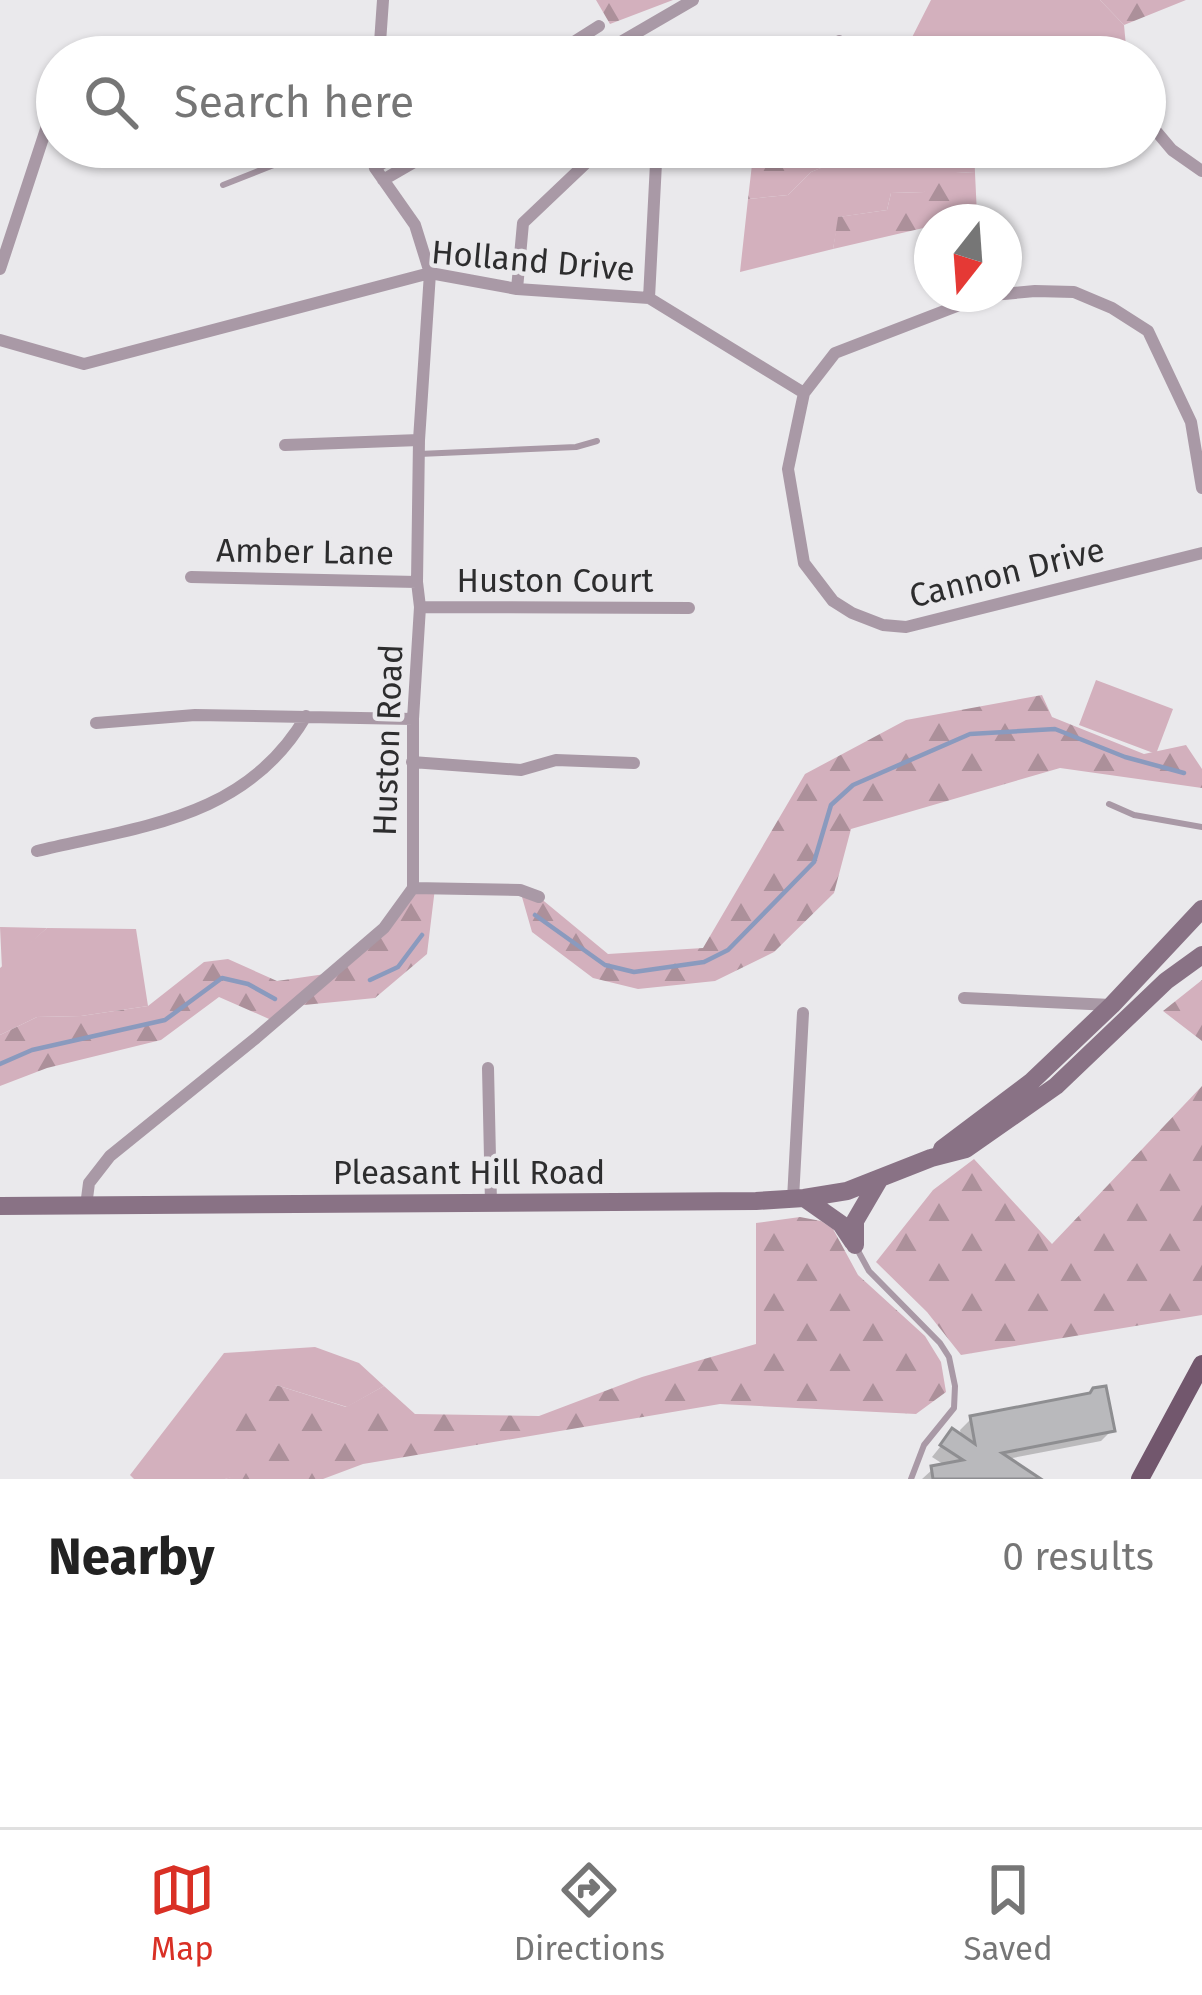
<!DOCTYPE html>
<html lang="en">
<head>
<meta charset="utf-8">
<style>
  :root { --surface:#fff; --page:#f2f2f2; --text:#222; --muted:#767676; --line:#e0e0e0; --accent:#d93025 }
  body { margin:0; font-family:"Fira Sans",sans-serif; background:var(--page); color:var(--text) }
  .compass { position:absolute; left:914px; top:204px; width:108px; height:108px; border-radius:50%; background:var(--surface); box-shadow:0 3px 9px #0004; rotate:197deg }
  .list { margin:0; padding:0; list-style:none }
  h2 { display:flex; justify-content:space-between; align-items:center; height:156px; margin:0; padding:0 48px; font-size:51px }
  h2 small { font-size:39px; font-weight:400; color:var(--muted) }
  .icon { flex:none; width:66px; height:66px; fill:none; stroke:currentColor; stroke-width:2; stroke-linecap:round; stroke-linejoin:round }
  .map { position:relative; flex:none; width:1202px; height:1479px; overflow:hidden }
  .search { position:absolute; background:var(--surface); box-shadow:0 3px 9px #0004; left:36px; right:36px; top:36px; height:132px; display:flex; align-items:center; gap:30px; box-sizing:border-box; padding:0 42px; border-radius:66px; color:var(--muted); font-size:45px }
  .sheet { height:348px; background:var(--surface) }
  nav { display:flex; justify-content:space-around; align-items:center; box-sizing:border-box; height:168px; border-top:3px solid var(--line); background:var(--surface); font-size:33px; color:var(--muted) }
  nav a { display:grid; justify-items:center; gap:6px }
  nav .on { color:var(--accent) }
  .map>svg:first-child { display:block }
  .grass { fill:#d3b0bd }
  .forest { fill:url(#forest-firs) }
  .shadow { fill:#0003 }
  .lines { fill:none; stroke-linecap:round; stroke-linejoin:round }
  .stream { stroke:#8a9abe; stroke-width:4.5 }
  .building { fill:#b9b9bc; stroke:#8e8e91; stroke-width:3 }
  .service { stroke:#a999a6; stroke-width:6 }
  .minor { stroke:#a999a6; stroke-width:12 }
  .secondary { stroke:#897285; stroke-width:18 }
  .primary { stroke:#72576d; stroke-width:18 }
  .labels { text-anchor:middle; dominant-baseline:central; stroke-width:9; stroke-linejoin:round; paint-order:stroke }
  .street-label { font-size:33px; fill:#2d2d2e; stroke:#eae9ec }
</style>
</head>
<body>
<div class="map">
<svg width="1202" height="1479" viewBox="0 0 1202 1479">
  <defs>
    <pattern id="forest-firs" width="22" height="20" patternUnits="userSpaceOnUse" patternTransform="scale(3)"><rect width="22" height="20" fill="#d3b0bd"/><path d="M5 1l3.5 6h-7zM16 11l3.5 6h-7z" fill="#ac909a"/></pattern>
  </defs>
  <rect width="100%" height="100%" fill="#eae9ec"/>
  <path class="grass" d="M931 0H1100L1124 25 1127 57H902Z
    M858 147H974L975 173 956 172 924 192 891 193 887 210 839 217 833 249 740 272 748 199 788 195 811 172 840 160Z
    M1096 680 1173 709 1156 754 1079 725Z
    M47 928 136 929 148 1006 81 1016 37 1017 0 1035V968Z
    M315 1347 359 1363 384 1386 347 1407 276 1385 236 1476 225 1479H134L130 1475 224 1353Z"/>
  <path class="forest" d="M596 0H673L610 24Z
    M1100 0H1186L1124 25Z
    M754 147H858L840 160 811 172 788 195 748 199Z
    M938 155 956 172 975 173 977 215 947 222H932V226L833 249 838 217 887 210 891 193 924 192Z
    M1042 695 1052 717 1144 754 1186 745 1202 769V788L1060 768 851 829 834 893 774 952 715 981 638 989 593 978 532 932 520 890 539 897 608 954 703 948 805 774 906 720Z
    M413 888H435L427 954 375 998 294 1006 276 1022 219 997 161 1040 47 1068 0 1086V1035L37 1017 81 1016 148 1006 204 962 228 959 277 981 332 973 384 928Z
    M0 927 47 928 2 969Z
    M1202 980V1041L1163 1011Z
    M1202 1086V1315L961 1355 927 1312 876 1262 933 1190 974 1159 1052 1244Z
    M800 1217 821 1221 833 1229 858 1275 925 1336 941 1362 946 1392 916 1414 720 1404 363 1464 323 1479H225L236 1475 234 1422 276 1385 346 1407 384 1386 415 1414 539 1416 642 1377 756 1344V1223Z"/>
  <path class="shadow" d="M971 1419 1112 1430 1101 1441 1007 1459 1036 1479H922L933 1469 946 1466 932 1457 952 1432 962 1439 960 1430Z"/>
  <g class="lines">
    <path class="stream" d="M535 915 605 965 634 972 704 962 728 950 814 862 831 805 853 785 970 734 1055 729 1125 757 1184 773
      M370 980 398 967 422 935
      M0 1064 32 1050 165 1020 222 978 248 984 275 999"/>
  </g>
  <path class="building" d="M1106 1386 1115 1431 1002 1453 1041 1479H933L931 1466 963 1460 940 1445 952 1428 975 1444 970 1416 1090 1393 1093 1388Z"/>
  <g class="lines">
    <path class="service" d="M223 185 319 147
      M419 454 576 447 597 441
      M1109 804 1134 815 1202 827
      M857 1249 869 1271 940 1343 949 1357 955 1386 954 1408 924 1445 911 1479"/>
    <path class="minor" d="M839 41 864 57
      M379 57 383 0
      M550 57 599 26
      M595 57 693 0
      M1145 118 1172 150 1202 171
      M605 147 656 163 649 298
      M375 168 408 147
      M383 180 440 147
      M0 269 47 126
      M517 289 523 223 603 147
      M1004 294 1035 291 1074 292 1112 308 1148 331 1191 422 1202 488
      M0 340 84 364 430 273 517 289 649 298 804 393 835 353 983 296 1003 294
      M804 393 788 469 804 563 833 601 852 613 883 625 906 627 1202 553
      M285 445 419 440
      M191 577 417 582
      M420 607 689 608
      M96 723 195 715 413 719
      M412 762 521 770 556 760 634 763
      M37 851C142 826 247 818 306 716
      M413 888 520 890 539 897
      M964 998 1111 1005
      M488 1068 491 1203
      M793 1199 803 1013
      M86 1206 89 1183 110 1156 256 1038 384 928 413 888V719L420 607 417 582 419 440 430 273 415 225 375 168 369 147"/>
    <path class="secondary" d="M942 1149 1031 1082 1112 1005 1202 909
      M804 1198 841 1224 853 1242
      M0 1206 756 1201 804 1198 847 1191 931 1158 966 1149 1056 1086 1166 981 1202 955
      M855 1245V1221L879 1180"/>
    <path class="primary" d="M1140 1479 1202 1364"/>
  </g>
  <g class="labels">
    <g class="street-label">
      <text transform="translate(533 261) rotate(5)">Holland Drive</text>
      <text transform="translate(305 552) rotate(1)">Amber Lane</text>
      <text transform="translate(1007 573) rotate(-14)">Cannon Drive</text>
      <text x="555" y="581">Huston Court</text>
      <text transform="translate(388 740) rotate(-88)">Huston Road</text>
      <text x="469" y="1173">Pleasant Hill Road</text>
    </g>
  </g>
</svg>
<svg class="compass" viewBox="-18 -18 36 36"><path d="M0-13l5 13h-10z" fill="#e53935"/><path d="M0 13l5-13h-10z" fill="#767676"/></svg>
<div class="search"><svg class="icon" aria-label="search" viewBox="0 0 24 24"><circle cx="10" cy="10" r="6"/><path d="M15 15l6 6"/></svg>Search here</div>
</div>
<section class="sheet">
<h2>Nearby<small>0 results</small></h2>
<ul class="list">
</ul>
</section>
<nav>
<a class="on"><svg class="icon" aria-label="map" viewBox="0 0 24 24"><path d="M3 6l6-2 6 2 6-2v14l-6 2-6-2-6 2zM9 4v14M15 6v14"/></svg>Map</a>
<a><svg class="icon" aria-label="directions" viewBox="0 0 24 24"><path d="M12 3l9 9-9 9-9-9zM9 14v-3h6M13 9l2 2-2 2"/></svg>Directions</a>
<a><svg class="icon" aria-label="saved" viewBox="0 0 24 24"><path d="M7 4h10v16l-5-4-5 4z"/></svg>Saved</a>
</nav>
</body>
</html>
